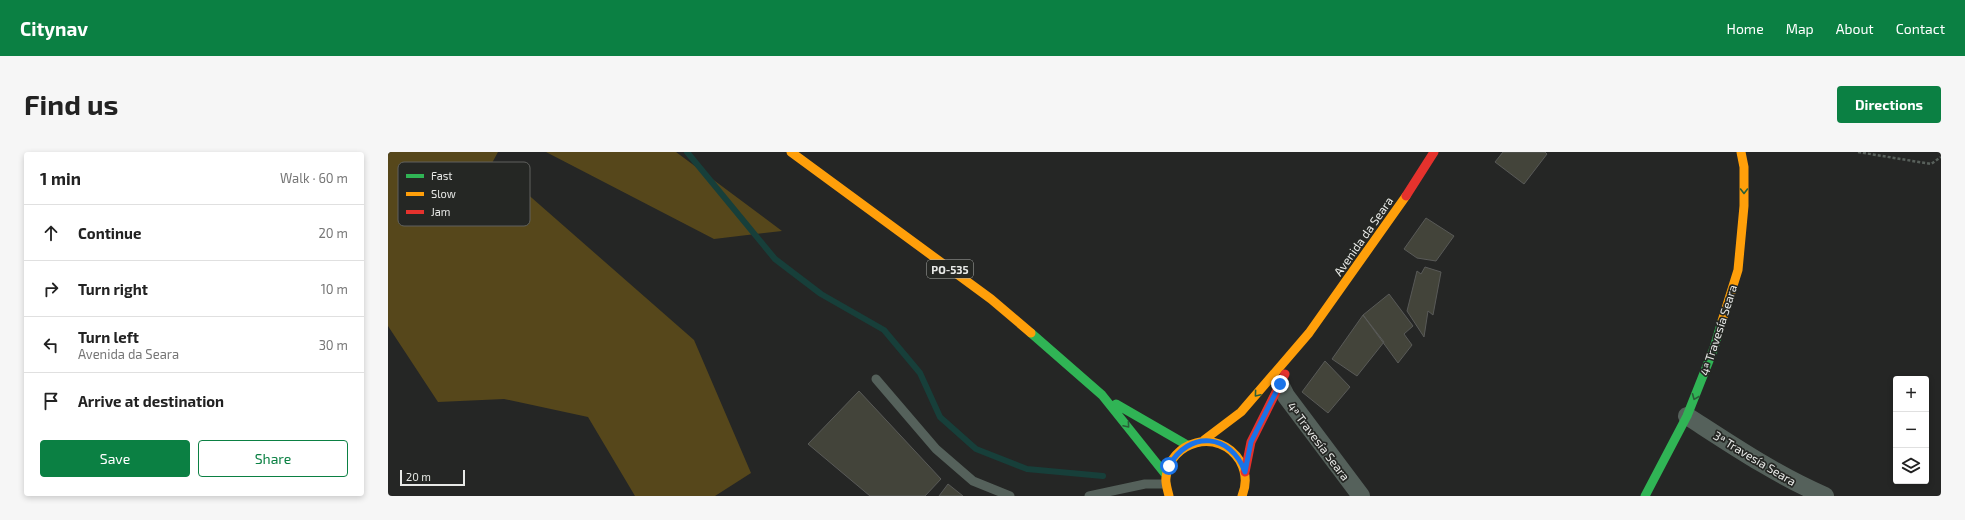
<!DOCTYPE html>
<html lang="en">
<head>
<meta charset="utf-8">
<style>
  :root { --surface:#fff; --page:#f6f6f6; --text:#222; --muted:#767676; --line:#e0e0e0; --accent:#0b8043 }
  body { margin:0; font-family:"Exo 2",sans-serif; background:var(--page); color:var(--text) }
  .controls { position:absolute; right:12px; bottom:12px; display:grid; overflow:hidden; border-radius:4px; box-shadow:0 2px 6px #0003 }
  .controls button { width:36px; height:36px; display:grid; place-items:center; padding:0; border:0; border-bottom:1px solid var(--line); background:var(--surface); color:var(--text); font:20px sans-serif }
  .scale { position:absolute; left:12px; bottom:10px; width:65px; box-sizing:border-box; padding-left:4px; border:2px solid #e8e9e7; border-top:0; font-size:11px; line-height:14px; white-space:nowrap; color:#e8e9e7; -webkit-text-stroke:3px #252724; paint-order:stroke }
  .stop { position:absolute; width:12px; height:12px; margin:-9px; border:3px solid #1a73e8; border-radius:50%; background:#fff }
  .stop.end { background:#1a73e8; border-color:#fff; box-shadow:0 1px 4px #0008 }
  .list { margin:0; padding:0; list-style:none }
  h2 { display:flex; justify-content:space-between; align-items:center; height:52px; margin:0; padding:0 16px; font-size:17px }
  h2 small { font-size:13px; font-weight:400; color:var(--muted) }
  .list li { display:grid; grid-template-columns:26px 1fr auto; gap:12px; align-items:center; box-sizing:border-box; height:56px; padding:0 16px; border-top:1px solid var(--line) }
  .list b { display:block; font-size:15px; white-space:nowrap }
  .list p { margin:0; font-size:13px; white-space:nowrap; color:var(--muted) }
  .list em { font-size:13px; font-style:normal; color:var(--muted) }
  .actions { display:flex; gap:8px; padding:12px 16px }
  .actions a { flex:1; padding:9px 0; border:1px solid var(--accent); border-radius:4px; text-align:center; font-size:14px; color:var(--accent) }
  .actions .main { background:var(--accent); color:#fff }
  .icon { flex:none; width:22px; height:22px; fill:none; stroke:currentColor; stroke-width:2; stroke-linecap:round; stroke-linejoin:round }
  .map { position:relative; flex:none; width:1553px; height:344px; overflow:hidden; border-radius:4px }
  header { display:flex; align-items:center; gap:24px; box-sizing:border-box; height:56px; padding:0 20px; background:var(--accent); color:#fff }
  header strong { font-size:19px }
  nav { display:flex; gap:22px; margin-inline-start:auto; font-size:14px }
  .intro { display:flex; align-items:center; justify-content:space-between; box-sizing:border-box; height:96px; padding:0 24px }
  h1 { margin:0; font-size:28px }
  .button { padding:10px 18px; border-radius:4px; background:var(--accent); color:#fff; font-size:14px; font-weight:700 }
  main { display:flex; gap:24px; padding:0 24px }
  aside { flex:1; background:var(--surface); border-radius:4px; box-shadow:0 2px 6px #0003 }
  .map>svg:first-child { display:block }
  .green { fill:#56471b }
  .lines { fill:none; stroke-linecap:round; stroke-linejoin:round }
  .stream { stroke:#173f3a; stroke-width:6 }
  .building { fill:#43443a; stroke:#595a58 }
  .path { stroke:#58605b; stroke-width:2.5; stroke-dasharray:3 2; stroke-linecap:butt }
  .lane { stroke:#55615b; stroke-width:9 }
  .street { stroke:#55615b; stroke-width:18 }
  .fast { stroke:#30b455; stroke-width:9 }
  .slow { stroke:#ff9f0a; stroke-width:9 }
  .jam { stroke:#e5322d; stroke-width:9 }
  .oneway { stroke:#295f38 }
  .route { stroke:#1a73e8; stroke-width:5 }
  .labels { text-anchor:middle; dominant-baseline:central; stroke-width:3.5; stroke-linejoin:round; paint-order:stroke }
  .shield { fill:#252724; stroke:#aeafac; stroke-width:1 }
  .shield-label { font-size:11px; font-weight:bold; fill:#e8e9e7 }
  .street-label { font-size:12px; fill:#e8e9e7; stroke:#252724 }
  .key { fill:#252724; stroke:#60615e; stroke-width:1 }
  .key-label { font-size:11px; fill:#e8e9e7 }
</style>
</head>
<body>
<header>
<strong>Citynav</strong>
<nav><a>Home</a><a>Map</a><a>About</a><a>Contact</a></nav>
</header>
<div class="intro"><h1>Find us</h1><a class="button">Directions</a></div>
<main>
<aside>
<h2>1 min<small>Walk · 60 m</small></h2>
<ul class="list">
<li><svg class="icon" aria-label="ahead" viewBox="0 0 24 24"><path d="M12 20V5M6 11l6-6 6 6"/></svg><div><b>Continue</b></div><em>20 m</em></li>
<li><svg class="icon" aria-label="right" viewBox="0 0 24 24"><path d="M7 20v-9h11M14 6l5 5-5 5"/></svg><div><b>Turn right</b></div><em>10 m</em></li>
<li><svg class="icon" aria-label="left" viewBox="0 0 24 24"><path d="M17 20v-9H6M10 6l-5 5 5 5"/></svg><div><b>Turn left</b><p>Avenida da Seara</p></div><em>30 m</em></li>
<li><svg class="icon" aria-label="arrive" viewBox="0 0 24 24"><path d="M6 21V4h12l-3 4 3 4H6"/></svg><div><b>Arrive at destination</b></div></li>
</ul>
<div class="actions"><a class="main">Save</a><a>Share</a></div>
</aside>
<div class="map">
<svg width="1553" height="344" viewBox="0 0 1553 344">
  <rect width="100%" height="100%" fill="#252625"/>
  <path class="green" d="M0 0H110L104 11 306 188 363 321 327 344H247L200 265 116 247 50 250 0 174Z
    M158 0H288L394 79 326 87Z"/>
  <g class="lines">
    <path class="stream" d="M299 0 387 107 433 142 496 178 532 221 552 265 588 297 639 317 715 324"/>
  </g>
  <path class="building" d="M1115 0H1157L1159 2 1136 32 1107 10Z
    M1038 66 1066 84 1048 109 1029 106 1016 97Z
    M1037 115 1053 120 1045 163 1040 159 1036 185 1019 159 1029 119 1033 122Z
    M1001 142 1025 174 1016 182 1024 193 1010 211 975 163Z
    M975 163 996 190 969 224 944 207Z
    M937 209 962 235 940 261 914 240Z
    M471 239 553 327 537 344H482L420 292Z
    M560 332 575 344H551Z"/>
  <g class="lines">
    <path class="path" d="M1470 0 1543 12 1553 5"/>
    <path class="lane" d="M488 227 548 297 585 329 622 344
      M701 344 757 332H778"/>
    <path class="street" d="M892 232 898 244 973 344
      M1299 264C1344 293 1388 323 1437 344"/>
    <path class="fast" d="M643 181 714 243 778 323
      M728 252 799 293
      M1257 344 1299 264 1326 196 1334 169"/>
    <path class="slow" d="M403 0 603 147 643 181
      M1334 169 1350 118 1356 54V15L1353 0
      M816 288 853 260 921 181 1018 44
      M781 344C780 339 777 331 778 326 781 289 831 275 852 309 858 320 859 332 854 344"/>
    <path class="jam" d="M1018 44 1046 0
      M857 320 863 290 897 222"/>
  </g>
  <defs><path id="oneway-chevron" d="M-2-3.5L2.5 0L-2 3.5" fill="none" stroke-width="1.6" stroke-linecap="round" stroke-linejoin="round"/></defs>
  <g class="oneway">
    <use href="#oneway-chevron" transform="translate(1356 39) rotate(90)"/>
    <use href="#oneway-chevron" transform="translate(869 242) rotate(130)"/>
    <use href="#oneway-chevron" transform="translate(1307 245) rotate(112)"/>
    <use href="#oneway-chevron" transform="translate(739 273) rotate(50)"/>
  </g>
  <g class="lines">
    <path class="route" d="M781 314C801 278 843 281 857 320L863 290 892 232"/>
  </g>
  <g class="labels">
    <rect class="shield" x="539" y="108" width="46" height="18" rx="3"/>
    <g class="shield-label">
      <text x="562" y="117">PO-535</text>
    </g>
    <g class="street-label">
      <text transform="translate(975 84) rotate(-55)">Avenida da Seara</text>
      <text transform="translate(1330 178) rotate(-72)">4ª Travesía Seara</text>
      <text transform="translate(931 289) rotate(53)">4ª Travesía Seara</text>
      <text transform="translate(1367 306) rotate(31)">3ª Travesía Seara</text>
    </g>
  </g>
  <rect x="10" y="10" width="132" height="64" rx="6" class="key"/>
  <rect x="18" y="22" width="18" height="4" fill="#30b455"/>
  <rect x="18" y="40" width="18" height="4" fill="#ff9f0a"/>
  <rect x="18" y="58" width="18" height="4" fill="#e5322d"/>
  <g class="key-label">
    <text x="43" y="28">Fast</text>
    <text x="43" y="46">Slow</text>
    <text x="43" y="64">Jam</text>
  </g>
</svg>
<div class="controls">
<button>+</button>
<button>−</button>
<button><svg class="icon" aria-label="layers" viewBox="0 0 24 24"><path d="M12 4l9 5-9 5-9-5zM3 14l9 5 9-5"/></svg></button>
</div>
<div class="scale">20 m</div>
<div class="stop" style="left:781px;top:314px"></div>
<div class="stop end" style="left:892px;top:232px"></div>
</div>
</main>
</body>
</html>
